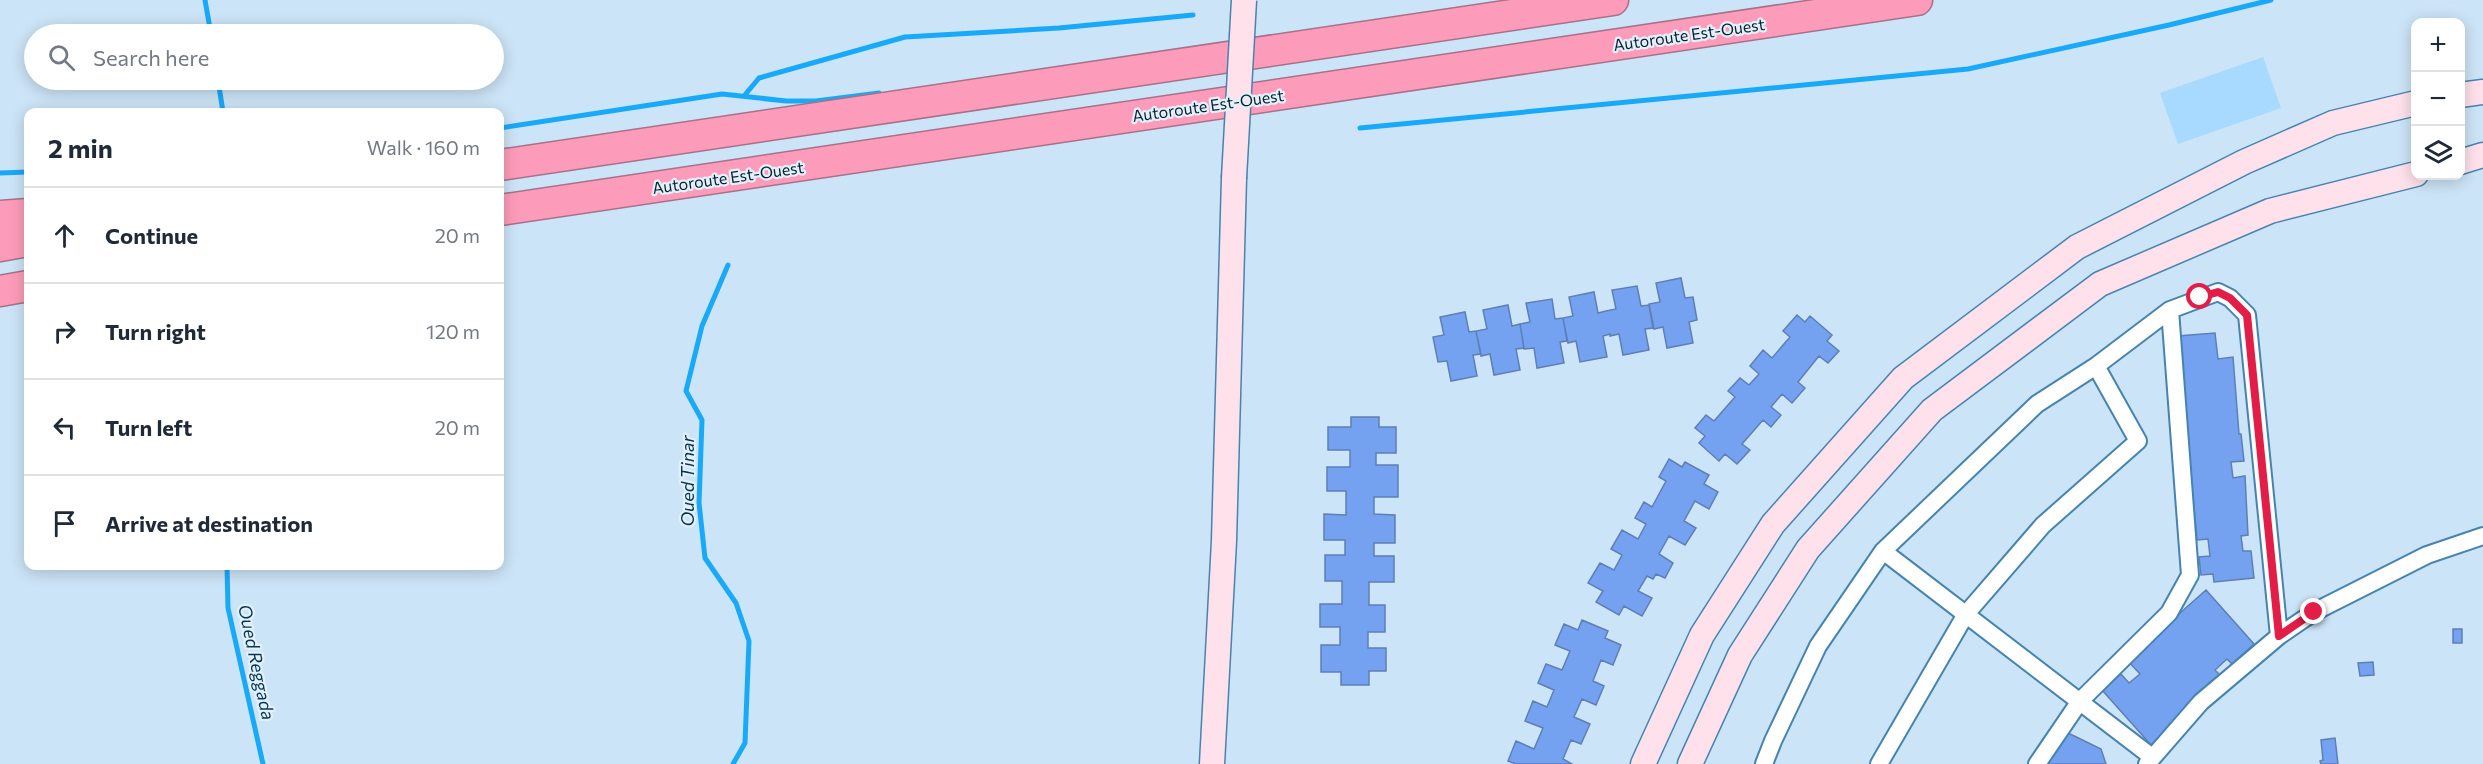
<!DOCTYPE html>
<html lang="en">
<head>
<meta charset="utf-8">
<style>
  :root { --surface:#fff; --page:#f6f6f7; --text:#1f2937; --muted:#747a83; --line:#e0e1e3 }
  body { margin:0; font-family:Commissioner,sans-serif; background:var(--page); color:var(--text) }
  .controls { position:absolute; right:18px; top:18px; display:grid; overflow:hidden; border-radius:12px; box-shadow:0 3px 15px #0003 }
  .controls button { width:54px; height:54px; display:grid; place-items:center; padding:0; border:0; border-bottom:2px solid var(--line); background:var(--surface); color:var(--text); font:30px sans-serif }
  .stop { position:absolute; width:18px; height:18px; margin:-14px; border:4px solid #e11d48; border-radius:50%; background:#fff }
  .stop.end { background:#e11d48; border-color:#fff; box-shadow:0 2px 6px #0008 }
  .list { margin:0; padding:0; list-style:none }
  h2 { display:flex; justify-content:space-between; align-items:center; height:78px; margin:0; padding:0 24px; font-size:26px }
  h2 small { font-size:20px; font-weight:400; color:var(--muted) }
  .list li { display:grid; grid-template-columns:39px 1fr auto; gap:18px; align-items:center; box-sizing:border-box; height:96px; padding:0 24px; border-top:2px solid var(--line) }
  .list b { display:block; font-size:22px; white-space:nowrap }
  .list em { font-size:20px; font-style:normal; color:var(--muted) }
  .icon { flex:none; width:33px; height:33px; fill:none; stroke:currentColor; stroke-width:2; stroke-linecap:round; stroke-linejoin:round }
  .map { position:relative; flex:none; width:2483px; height:764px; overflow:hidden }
  .search { position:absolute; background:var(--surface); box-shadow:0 3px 15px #0003; left:24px; top:24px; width:480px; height:66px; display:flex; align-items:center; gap:15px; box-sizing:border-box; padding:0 21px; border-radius:33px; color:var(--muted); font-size:22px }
  .panel { position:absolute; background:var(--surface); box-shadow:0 3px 15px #0003; left:24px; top:108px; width:480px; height:462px; border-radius:12px }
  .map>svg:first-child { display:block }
  .green { fill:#a8d9fe }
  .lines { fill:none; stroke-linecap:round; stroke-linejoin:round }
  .stream { stroke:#18aaf8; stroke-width:5 }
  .building { fill:#74a2f1; stroke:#5e7fb5; stroke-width:1.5 }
  .minor-casing { stroke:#4684af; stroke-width:20 }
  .secondary-casing { stroke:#4684af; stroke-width:27 }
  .motorway-casing { stroke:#a7718a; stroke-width:33 }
  .minor { stroke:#fff; stroke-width:16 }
  .secondary { stroke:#fee1ea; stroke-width:24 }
  .motorway { stroke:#fd9cba; stroke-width:30 }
  .secondary-bridge-casing { stroke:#4684af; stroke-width:27; stroke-linecap:butt }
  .secondary-bridge { stroke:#fee1ea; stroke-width:24 }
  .route { stroke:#e11d48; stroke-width:8 }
  .labels { text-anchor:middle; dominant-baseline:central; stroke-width:4.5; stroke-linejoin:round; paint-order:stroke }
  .street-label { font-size:16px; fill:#062132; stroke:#e3f0f9 }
  .water-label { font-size:18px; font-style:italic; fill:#003756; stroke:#e3f0f9 }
</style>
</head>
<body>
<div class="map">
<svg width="2483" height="764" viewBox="0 0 2483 764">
  <rect width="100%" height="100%" fill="#cce4f7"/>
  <path class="green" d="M2263 57 2281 108 2178 144 2160 93Z"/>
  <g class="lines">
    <path class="stream" d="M205 0 211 34
      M218 80 223 112
      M744 96 759 78 905 37 1059 28 1193 15
      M500 128 722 94 786 101H816L879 93
      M1360 128 1968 69 2169 25 2271 0
      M0 173 28 172
      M728 265 702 326 686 391 702 420 699 503 705 558 736 603 749 641 745 743 733 764
      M227 566 228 608 263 764"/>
  </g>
  <path class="building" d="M1681 278 1685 298 1693 297 1697 320 1689 322 1693 343 1667 348 1663 327 1654 329 1649 304 1660 302 1656 283Z
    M1637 286 1641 306 1649 305 1653 328 1645 329 1649 350 1623 355 1619 334 1610 336V334L1603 336 1607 357 1580 362 1576 341 1568 343 1563 318 1573 316 1569 297 1594 292 1598 313 1606 311 1616 309 1612 290Z
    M1552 299 1555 319 1563 318 1567 341 1560 342 1564 363 1537 368 1534 348 1524 349 1520 324 1530 322 1526 303Z
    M1508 305 1512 326 1520 324 1524 348 1516 349 1520 370 1494 375 1490 354 1481 356 1476 331 1487 329 1483 310Z
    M1465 312 1469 332 1476 331 1481 354 1473 355 1477 376 1451 381 1447 361 1438 362 1433 337 1444 335 1440 317Z
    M1797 315 1805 322 1810 316 1832 335 1827 341 1839 351 1828 363 1819 356 1798 382 1805 388 1792 403 1782 394 1771 407 1781 415 1771 427 1763 420 1742 444 1750 450 1737 464 1725 454 1719 461 1699 443 1705 436 1695 428 1706 415 1714 421 1735 397 1728 391 1740 378 1749 385 1759 374 1750 366 1763 350 1772 358 1790 337 1783 331Z
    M2215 333 2218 359 2233 357 2239 434H2241L2244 461 2231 462 2233 478 2245 476 2248 535 2241 536 2243 551H2251L2254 578 2214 582 2213 574 2201 575 2199 557 2210 556 2208 539 2197 540 2178 336Z
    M1351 417H1379V427H1396V453H1376V465H1398V497H1374V514L1395 515V543H1374V556H1394V582H1369V605H1385V632H1368V648H1386V671H1369V685H1341V672H1321V645H1340V627H1320V604H1342V581H1325V555H1345V540H1324V514L1346 515V491H1327V467H1350V450H1328V427H1351Z
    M1669 459 1682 467 1685 462 1709 475 1704 484 1718 492 1709 509 1695 501 1684 521 1696 528 1685 545 1669 536 1659 554 1673 563 1665 578 1656 574 1653 579 1647 576 1638 591 1652 598 1642 616 1624 606 1619 615 1596 602 1603 591 1588 583 1600 563 1614 570 1622 555 1611 549 1622 530 1638 539 1646 524 1635 518 1644 502 1652 507 1666 481 1659 477Z
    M2206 590 2254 644 2232 664 2227 659 2215 670 2221 676 2202 700 2151 745 2102 690 2121 674 2129 683 2140 674 2127 660Z
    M1582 620 1608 631 1605 638 1621 645 1613 665 1601 660 1593 681 1604 686 1596 705 1582 699 1574 717 1590 724 1581 744 1571 740 1563 759 1572 764H1516L1508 761 1516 741 1534 749 1543 728 1525 721 1533 701 1547 707 1554 690 1538 683 1546 664 1562 670 1570 651 1555 645 1564 624 1578 630Z
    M2453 629H2462V643H2453Z
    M2373 662 2374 675 2360 676 2358 663Z
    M2064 731 2101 749 2106 764H2048Z
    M2335 738 2338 764H2321L2320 761 2323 760 2321 740Z"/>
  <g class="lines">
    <defs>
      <path id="minor" d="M1883 551 2152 757
        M1764 764 1773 741 1818 646 1883 551 2037 404 2096 366 2170 310 2218 292 2230 298 2247 315 2279 636
        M1879 764 1966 614 2043 525 2138 441 2096 366
        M2037 764 2080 701 2169 613 2190 575 2170 310
        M2147 764 2201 702 2279 636 2314 612 2427 555 2483 536"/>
      <path id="secondary" d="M2460 95 2483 92
        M2460 162 2483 155
        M1212 764 1224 541 1234 178
        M1643 764 1702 635 1773 524 1903 378 2077 247 2244 162 2333 123 2416 103
        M1690 764 1740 655 1808 549 1932 410 2100 284 2270 211 2416 174"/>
      <path id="motorway" d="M500 165 1613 0
        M500 210 1917 0
        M0 216 28 214
        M0 246 28 241
        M0 291 28 286"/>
    </defs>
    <use href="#minor" class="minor-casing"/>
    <use href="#secondary" class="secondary-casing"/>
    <use href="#motorway" class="motorway-casing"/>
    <use href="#minor" class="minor"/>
    <use href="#secondary" class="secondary"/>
    <use href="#motorway" class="motorway"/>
    <defs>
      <path id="secondary-bridge" d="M1234 178 1244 0"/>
    </defs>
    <use href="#secondary-bridge" class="secondary-bridge-casing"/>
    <use href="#secondary-bridge" class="secondary-bridge"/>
  </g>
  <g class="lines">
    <path class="route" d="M2200 297 2218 292 2230 298 2247 315 2279 636 2314 612"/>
  </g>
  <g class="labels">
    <g class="street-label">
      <text transform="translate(1689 34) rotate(-8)">Autoroute Est-Ouest</text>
      <text transform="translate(1208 105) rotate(-8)">Autoroute Est-Ouest</text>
      <text transform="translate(728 177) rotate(-8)">Autoroute Est-Ouest</text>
    </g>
    <g class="water-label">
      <text transform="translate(687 481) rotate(-90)">Oued Tinar</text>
      <text transform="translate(257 662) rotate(78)">Oued Reggada</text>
    </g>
  </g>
</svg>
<div class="controls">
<button>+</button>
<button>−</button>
<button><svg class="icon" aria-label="layers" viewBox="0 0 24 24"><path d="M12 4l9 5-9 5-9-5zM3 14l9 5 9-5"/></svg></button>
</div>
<div class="stop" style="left:2200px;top:297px"></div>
<div class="stop end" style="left:2314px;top:612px"></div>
<div class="search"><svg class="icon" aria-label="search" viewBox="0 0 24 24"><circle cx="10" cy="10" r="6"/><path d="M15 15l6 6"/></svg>Search here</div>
<section class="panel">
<h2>2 min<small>Walk · 160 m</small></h2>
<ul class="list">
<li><svg class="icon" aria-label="ahead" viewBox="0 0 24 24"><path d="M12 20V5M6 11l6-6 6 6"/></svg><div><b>Continue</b></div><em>20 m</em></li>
<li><svg class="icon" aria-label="right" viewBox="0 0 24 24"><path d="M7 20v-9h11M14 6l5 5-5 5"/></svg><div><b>Turn right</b></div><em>120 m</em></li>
<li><svg class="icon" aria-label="left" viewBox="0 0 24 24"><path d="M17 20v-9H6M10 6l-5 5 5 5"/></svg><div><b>Turn left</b></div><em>20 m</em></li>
<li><svg class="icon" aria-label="arrive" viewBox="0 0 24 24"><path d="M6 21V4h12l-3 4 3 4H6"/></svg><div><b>Arrive at destination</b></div></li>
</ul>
</section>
</div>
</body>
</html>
